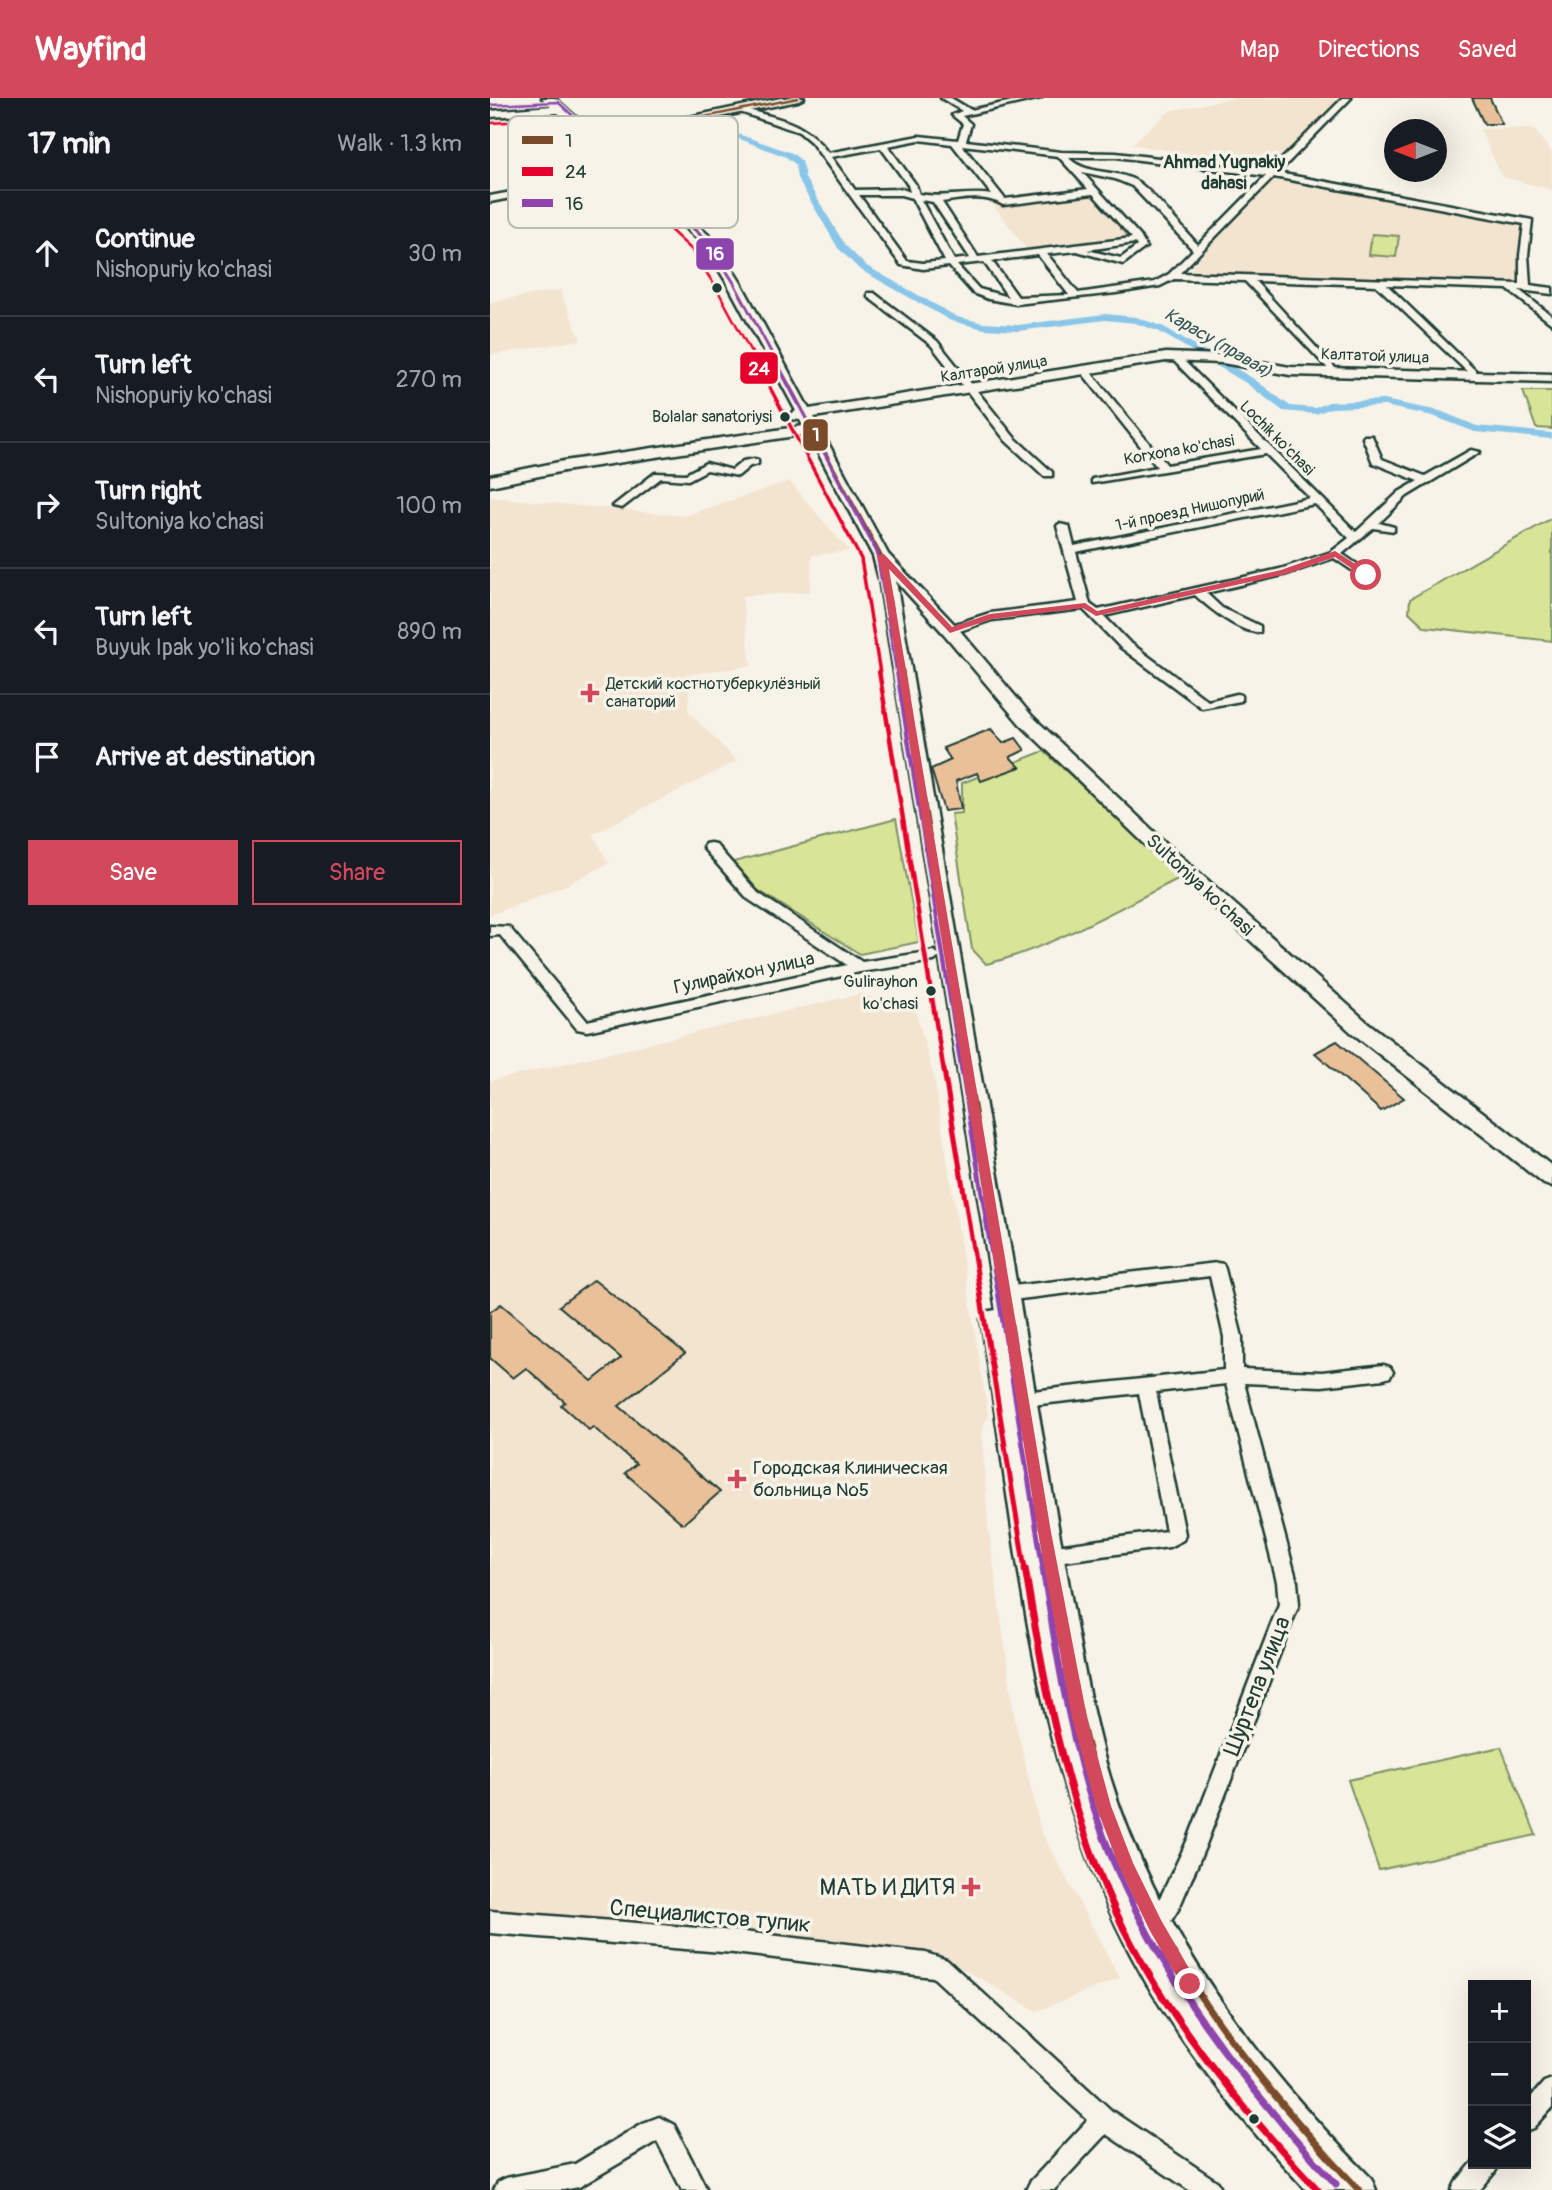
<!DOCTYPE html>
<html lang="en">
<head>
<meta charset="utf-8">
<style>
  :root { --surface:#171b24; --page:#20242c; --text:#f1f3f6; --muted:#9ea1a6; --line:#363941; --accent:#d1495b }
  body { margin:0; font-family:Pangolin,sans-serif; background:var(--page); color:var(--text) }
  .controls { position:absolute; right:21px; bottom:21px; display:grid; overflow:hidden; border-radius:0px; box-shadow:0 7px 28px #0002 }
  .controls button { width:63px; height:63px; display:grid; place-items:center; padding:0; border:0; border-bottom:2px solid var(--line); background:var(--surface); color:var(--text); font:35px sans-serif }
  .compass { position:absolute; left:894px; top:21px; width:63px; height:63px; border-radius:50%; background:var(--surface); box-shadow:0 7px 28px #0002; rotate:270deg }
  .stop { position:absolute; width:21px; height:21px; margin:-16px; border:5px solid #d1495b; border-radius:50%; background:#fff }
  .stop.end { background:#d1495b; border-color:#fff; box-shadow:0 2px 7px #0008 }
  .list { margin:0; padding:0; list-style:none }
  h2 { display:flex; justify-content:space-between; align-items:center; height:91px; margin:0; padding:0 28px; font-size:30px }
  h2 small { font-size:23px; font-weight:400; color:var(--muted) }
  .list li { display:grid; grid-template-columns:46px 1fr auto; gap:21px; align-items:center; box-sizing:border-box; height:126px; padding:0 28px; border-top:2px solid var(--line) }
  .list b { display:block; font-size:26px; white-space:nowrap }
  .list p { margin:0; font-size:23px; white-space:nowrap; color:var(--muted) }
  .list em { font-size:23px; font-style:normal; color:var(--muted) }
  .actions { display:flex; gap:14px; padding:21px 28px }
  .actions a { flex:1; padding:16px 0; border:2px solid var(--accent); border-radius:0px; text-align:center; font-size:24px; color:var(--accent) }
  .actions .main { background:var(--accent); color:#fff }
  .icon { flex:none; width:38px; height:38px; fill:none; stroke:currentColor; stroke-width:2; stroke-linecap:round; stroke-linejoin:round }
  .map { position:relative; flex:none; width:1062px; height:2092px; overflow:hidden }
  header { display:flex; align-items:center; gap:42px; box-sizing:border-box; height:98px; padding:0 35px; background:var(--accent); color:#fff }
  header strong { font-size:33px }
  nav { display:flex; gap:38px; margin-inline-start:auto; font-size:24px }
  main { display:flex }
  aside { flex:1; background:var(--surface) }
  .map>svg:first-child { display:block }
  .built { fill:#f3e4d0 }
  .green { fill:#d8e497; stroke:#7c9066; stroke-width:2 }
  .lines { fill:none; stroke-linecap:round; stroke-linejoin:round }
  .canal { fill:#89c6e9; fill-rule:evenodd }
  .building { fill:#eac099; stroke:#1f3d34; stroke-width:2 }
  .street-casing { stroke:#1f3d34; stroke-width:5 }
  .secondary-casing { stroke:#1f3d34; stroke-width:5 }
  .street { fill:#f7f3e8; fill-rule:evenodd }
  .secondary { fill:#f7f3e8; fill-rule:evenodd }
  .bus-1-far4-casing { stroke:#f7f3e8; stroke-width:5 }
  .bus-1-far3-casing { stroke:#f7f3e8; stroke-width:7 }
  .bus-1-far2-casing { stroke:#f7f3e8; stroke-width:9 }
  .bus-1-far1-casing { stroke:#f7f3e8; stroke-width:10 }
  .bus-1-casing { stroke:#f7f3e8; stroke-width:12 }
  .bus-2-far4-casing { stroke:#f7f3e8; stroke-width:5 }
  .bus-2-far3-casing { stroke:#f7f3e8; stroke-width:7 }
  .bus-2-far2-casing { stroke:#f7f3e8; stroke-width:9 }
  .bus-2-far1-casing { stroke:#f7f3e8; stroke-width:10 }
  .bus-2-casing { stroke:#f7f3e8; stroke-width:12 }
  .bus-3-far4-casing { stroke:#f7f3e8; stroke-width:5 }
  .bus-3-far3-casing { stroke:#f7f3e8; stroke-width:7 }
  .bus-3-far2-casing { stroke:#f7f3e8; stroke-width:9 }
  .bus-3-far1-casing { stroke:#f7f3e8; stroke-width:10 }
  .bus-3-casing { stroke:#f7f3e8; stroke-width:12 }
  .bus-1-far4 { stroke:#7a4b2a; stroke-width:2.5 }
  .bus-1-far3 { stroke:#7a4b2a; stroke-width:3.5 }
  .bus-1-far2 { stroke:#7a4b2a; stroke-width:4.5 }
  .bus-1-far1 { stroke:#7a4b2a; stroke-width:5 }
  .bus-1 { stroke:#7a4b2a; stroke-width:7 }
  .bus-2-far4 { stroke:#e4002b; stroke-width:2.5 }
  .bus-2-far3 { stroke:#e4002b; stroke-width:3.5 }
  .bus-2-far2 { stroke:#e4002b; stroke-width:4.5 }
  .bus-2-far1 { stroke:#e4002b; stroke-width:5 }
  .bus-2 { stroke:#e4002b; stroke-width:7 }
  .bus-3-far4 { stroke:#8e44ad; stroke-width:2.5 }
  .bus-3-far3 { stroke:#8e44ad; stroke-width:3.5 }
  .bus-3-far2 { stroke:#8e44ad; stroke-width:4.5 }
  .bus-3-far1 { stroke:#8e44ad; stroke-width:5 }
  .bus-3 { stroke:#8e44ad; stroke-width:7 }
  .route { fill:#d1495b }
  .bus-dot { fill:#1f3d34; stroke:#f7f3e8; stroke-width:2.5 }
  .poi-dot { fill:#d1495b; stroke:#f7f3e8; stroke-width:2.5 }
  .labels { text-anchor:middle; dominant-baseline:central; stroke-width:7; stroke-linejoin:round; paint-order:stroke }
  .far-street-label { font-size:16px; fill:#1f3d34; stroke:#f7f3e8 }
  .far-bus-label { font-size:16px; fill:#1f3d34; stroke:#f7f3e8; text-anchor:end }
  .far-poi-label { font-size:16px; fill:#1f3d34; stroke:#f7f3e8; text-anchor:start }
  .bus-label { font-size:17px; fill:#1f3d34; stroke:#f7f3e8; text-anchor:end }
  .far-neighbourhood-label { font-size:18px; font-weight:bold; fill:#1f3d34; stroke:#f7f3e8 }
  .far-water-label { font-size:18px; font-style:italic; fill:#345858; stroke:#f7f3e8 }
  .street-label { font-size:19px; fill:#1f3d34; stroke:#f7f3e8 }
  .poi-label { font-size:19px; fill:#1f3d34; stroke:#f7f3e8; text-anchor:start }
  .near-street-label { font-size:23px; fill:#1f3d34; stroke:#f7f3e8 }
  .near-poi-label { font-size:23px; fill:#1f3d34; stroke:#f7f3e8; text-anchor:end }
  .key { fill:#f7f3e8; stroke:#b6bcb2; stroke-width:2 }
  .key-label { font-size:19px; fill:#1f3d34 }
  .line-badge { stroke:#f7f3e8; stroke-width:2.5 }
  .badge-label { font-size:19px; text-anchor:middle; font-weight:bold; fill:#fff }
</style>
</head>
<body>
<header>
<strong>Wayfind</strong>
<nav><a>Map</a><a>Directions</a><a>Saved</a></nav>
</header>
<main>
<aside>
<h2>17 min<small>Walk · 1.3 km</small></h2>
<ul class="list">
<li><svg class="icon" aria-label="ahead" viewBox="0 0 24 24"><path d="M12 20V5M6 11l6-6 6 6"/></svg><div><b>Continue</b><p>Nishopuriy ko'chasi</p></div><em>30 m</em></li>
<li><svg class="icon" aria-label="left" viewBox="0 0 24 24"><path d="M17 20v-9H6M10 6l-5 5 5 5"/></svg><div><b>Turn left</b><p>Nishopuriy ko'chasi</p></div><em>270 m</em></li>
<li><svg class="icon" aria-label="right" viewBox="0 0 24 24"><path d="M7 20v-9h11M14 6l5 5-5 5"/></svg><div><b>Turn right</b><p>Sultoniya ko'chasi</p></div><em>100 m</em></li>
<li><svg class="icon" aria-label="left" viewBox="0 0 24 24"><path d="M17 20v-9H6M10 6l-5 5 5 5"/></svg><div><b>Turn left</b><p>Buyuk Ipak yo'li ko'chasi</p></div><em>890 m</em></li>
<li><svg class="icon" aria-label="arrive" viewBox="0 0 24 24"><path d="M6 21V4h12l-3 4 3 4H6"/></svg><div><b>Arrive at destination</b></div></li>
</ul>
<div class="actions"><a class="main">Save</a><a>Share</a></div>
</aside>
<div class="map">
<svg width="1062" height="2092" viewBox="0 0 1062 2092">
  <rect width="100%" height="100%" fill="#f7f3e8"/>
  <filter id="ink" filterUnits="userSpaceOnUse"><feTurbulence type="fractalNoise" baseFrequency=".0143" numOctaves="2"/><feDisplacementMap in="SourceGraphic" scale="14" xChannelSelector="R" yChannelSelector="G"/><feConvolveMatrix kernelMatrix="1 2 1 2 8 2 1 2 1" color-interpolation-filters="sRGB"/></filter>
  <g filter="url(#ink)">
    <path class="built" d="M744 0H850L780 71 642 46 679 13Z
      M1043 30 1062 55V92L1012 79 990 31Z
      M782 82 1032 126 1033 186 698 175 711 157Z
      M600 95 640 141 539 154 503 107Z
      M70 192 91 242 0 257V204Z
      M299 383 359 453 322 457 320 494 252 498 261 568 201 576 198 613 247 663 103 736 119 765 74 788 0 817V399L194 418Z
      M369 896 425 910 444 979 498 1316 492 1335 498 1426 525 1622 551 1733 630 1880 547 1913 450 1858 86 1832 0 1819V983Z"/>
    <path class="green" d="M882 136 909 138 906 159 879 157Z
      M1033 293H1062V331L1046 330Z
      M1062 420V543L935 529 919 514 920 501Z
      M554 653 692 779C632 808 560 851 496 866L482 851 461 716 472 715V685Z
      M406 721 429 844 370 856 263 789 240 765Z
      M1011 1649 1046 1737 889 1772 858 1682Z"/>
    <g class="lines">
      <path class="canal" d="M234 31 302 55 312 63 315 80 355 147 375 167 467 219 494 225 528 227 615 216 646 219 674 229 764 281 800 308 825 310 839 304 894 302 950 313 987 328 1062 335V341L985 334 943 318 894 308 841 310 826 316 793 313 756 285 668 233 645 225 615 222 528 233 494 231 461 223 369 171 348 150 307 80 305 66 296 59 234 35Z"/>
    </g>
    <path class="building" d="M982 0H1000L1012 26H994Z
      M501 631 513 645 526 640 535 652 520 659 530 669 491 683 487 675 466 683 471 711 454 713 441 671 461 662 453 650Z
      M847 943 914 1000 891 1013 825 955Z
      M104 1182 195 1255 129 1308 230 1394 193 1426 135 1375 146 1366 103 1329 99 1332 71 1307 75 1304 36 1270 23 1280 0 1260V1214L11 1206 102 1283 131 1260 69 1208Z"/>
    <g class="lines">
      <defs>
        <path id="street" d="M451 0H461L481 12 536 0H551L472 18 481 26 476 43 571 54 626 55 780 73 853 0H861L788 75 1042 122 1038 157 1040 187 1062 190V196L1029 192 1062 218V226L1017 191 897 187 990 277 991 279 986 282 886 187 765 183 847 272 849 274 844 277 755 183 684 181 670 188 626 195 526 206 498 201 483 195 459 168 433 171 411 167 321 44 309 34 244 12 251 10C288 21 314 22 338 55L429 38 468 42 473 26 462 17 472 13ZM429 42 462 46 502 97C477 93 454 101 429 96L426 87 398 48ZM472 47 568 58 598 91 515 101ZM391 50 418 87 420 94 412 91 365 92 341 59ZM578 59H626L776 78 708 147C693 131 663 94 648 84 626 70 595 78 578 59ZM592 74 625 81 642 88 703 152 679 176 665 184 588 195 557 156 587 153 633 166 656 149 650 138ZM784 79 1034 126 1030 157V186L690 175ZM603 96 642 140 488 159 452 104C472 101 495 96 513 107ZM369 97H411L422 100 455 163 433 165 417 163ZM431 102 443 104 480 160 464 162ZM645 145 647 148 631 160 597 152ZM548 157 579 197 528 199 502 163ZM494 164 518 199 489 191 467 167Z
          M121 75 125 78 124 80 0 104V98Z
          M378 195H384L447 243 524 339 562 374V378H554L516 343 441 247 378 199Z
          M684 259H690L866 434 909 394 928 383 883 365 873 340 874 338H882L892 361 935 378 981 352 990 354 917 398 889 425 904 429V433L883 430 852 456 880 475V479H872L844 460 797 476 716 495 732 510 770 528V534C751 536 719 510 705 497L614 518 638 543 718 603 747 596 751 597V603L712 610 630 549 593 511 502 522 464 535H456V529L500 515 588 504 567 428 569 426 579 428 584 448 820 400 776 356 602 385V381L667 369 593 276 591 274 596 271 599 272 677 367 771 351 684 263ZM825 406 859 440 841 454 790 471 608 512 600 506 586 454Z
          M264 361 268 362V366L260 368 248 378 217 372 198 382 171 380 132 410 123 408 165 375 196 376 216 365 242 372 253 363Z
          M220 745 225 746 268 795 372 864 444 853 451 858 444 863 370 874 97 933 87 931 10 837 0 838V828L19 829 97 923 357 867 258 801 215 752 213 749 215 746Z
          M727 1165 733 1166 735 1171 752 1239V1271L832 1274 894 1267 900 1269 903 1274 900 1279 894 1281 832 1288 754 1285 807 1484 809 1506 715 1749 689 1810 673 1836 665 1839 657 1836 654 1828 673 1794 699 1739 789 1506 787 1484 736 1286 666 1294 695 1436 693 1442 679 1449 559 1465 552 1463 550 1457 552 1451 559 1449 676 1433 649 1295 533 1308 527 1306 524 1301 527 1296 533 1294 734 1272V1239L720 1178 514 1203 508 1201 506 1196 508 1191 514 1189Z
          M0 1813 244 1833 436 1855 457 1862 622 2013 728 2084 732 2092H699L616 2036 564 2092H536L540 2084 598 2022 443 1879 244 1855 0 1835Z
          M1062 1981V2010L1044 2030 1036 2033V2005L1054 1984Z
          M169 2019 184 2027 217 2092H192L167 2043 89 2089 73 2092H4L8 2084 16 2080 85 2066 153 2025Z
          M983 2064 1009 2066 1005 2074 990 2092H962L966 2084Z"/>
        <path id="secondary" d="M52 0H65L107 38 291 0H314L308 3 113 43 223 141 251 185 319 311 676 255 732 257 800 269 1062 276V284L800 277 732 265 676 263 324 319 398 456 466 528 542 618 675 744 877 924 1062 1068V1089L1054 1086 861 934 661 752 530 626 454 536 406 483 569 1434C585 1515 596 1599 620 1679 668 1836 767 1965 881 2080L886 2092H816C742 2013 672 1926 626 1827 539 1639 524 1423 491 1221L494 1214 506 1212 389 481 383 458 318 336 74 373 0 388V378L74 363 313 328 310 322 299 321 297 318 306 313 237 185 213 146 102 46 93 45 91 43 95 40 68 15 0 19V13L61 8Z"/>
      </defs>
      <use href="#street" class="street-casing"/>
      <use href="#secondary" class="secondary-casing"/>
      <use href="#street" class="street"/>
      <use href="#secondary" class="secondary"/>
      <defs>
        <path id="bus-1-far4" d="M104 41 218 144 244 185 282 256
          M97 43 308 0"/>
        <path id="bus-1-far3" d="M281 254 391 458 413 575"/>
        <path id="bus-1-far2" d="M412 573 479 974"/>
        <path id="bus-1-far1" d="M478 972 562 1471"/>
        <path id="bus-1" d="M562 1470C578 1560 592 1651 625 1737 678 1873 770 1987 869 2092"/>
        <path id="bus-2-far4" d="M1 25 60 21 202 152 227 191 262 256"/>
        <path id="bus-2-far3" d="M261 254 371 461 390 575"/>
        <path id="bus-2-far2" d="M389 573 454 974"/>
        <path id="bus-2-far1" d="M454 972 535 1471"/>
        <path id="bus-2" d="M535 1470C553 1579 573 1691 617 1794 665 1907 745 2003 828 2092"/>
        <path id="bus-3-far4" d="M0 7 68 4 215 140 243 183 282 256"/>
        <path id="bus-3-far3" d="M281 254 387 454 407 575"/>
        <path id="bus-3-far2" d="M407 573 472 974"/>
        <path id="bus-3-far1" d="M472 972 553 1471"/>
        <path id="bus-3" d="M553 1470C566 1552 579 1635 605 1714 652 1857 745 1977 846 2086"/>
      </defs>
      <use href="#bus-1-far4" class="bus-1-far4-casing"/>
      <use href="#bus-1-far3" class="bus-1-far3-casing"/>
      <use href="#bus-1-far2" class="bus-1-far2-casing"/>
      <use href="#bus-1-far1" class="bus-1-far1-casing"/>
      <use href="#bus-1" class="bus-1-casing"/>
      <use href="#bus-2-far4" class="bus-2-far4-casing"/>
      <use href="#bus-2-far3" class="bus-2-far3-casing"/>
      <use href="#bus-2-far2" class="bus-2-far2-casing"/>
      <use href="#bus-2-far1" class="bus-2-far1-casing"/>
      <use href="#bus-2" class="bus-2-casing"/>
      <use href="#bus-3-far4" class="bus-3-far4-casing"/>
      <use href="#bus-3-far3" class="bus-3-far3-casing"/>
      <use href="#bus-3-far2" class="bus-3-far2-casing"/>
      <use href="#bus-3-far1" class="bus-3-far1-casing"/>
      <use href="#bus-3" class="bus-3-casing"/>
      <use href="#bus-1-far4" class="bus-1-far4"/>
      <use href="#bus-1-far3" class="bus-1-far3"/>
      <use href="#bus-1-far2" class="bus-1-far2"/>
      <use href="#bus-1-far1" class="bus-1-far1"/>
      <use href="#bus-1" class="bus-1"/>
      <use href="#bus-2-far4" class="bus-2-far4"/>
      <use href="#bus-2-far3" class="bus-2-far3"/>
      <use href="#bus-2-far2" class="bus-2-far2"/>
      <use href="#bus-2-far1" class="bus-2-far1"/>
      <use href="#bus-2" class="bus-2"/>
      <use href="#bus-3-far4" class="bus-3-far4"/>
      <use href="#bus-3-far3" class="bus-3-far3"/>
      <use href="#bus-3-far2" class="bus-3-far2"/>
      <use href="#bus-3-far1" class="bus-3-far1"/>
      <use href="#bus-3" class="bus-3"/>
    </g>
  </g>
  <path class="route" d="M845 453 879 475V478H873L845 459 796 476 606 518 593 510 502 521 460 535 399 471 561 1434 597 1620 621 1708 643 1765 671 1822 708 1886 706 1892 700 1894 695 1892 660 1833 629 1768 606 1708 582 1620 548 1434 393 481 387 457 394 456 462 529 500 516 595 505 607 513 791 472Z"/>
  <g class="bus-dot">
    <circle cx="227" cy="190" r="6"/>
    <circle cx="295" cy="319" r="6"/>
    <circle cx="441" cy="893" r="6"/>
    <circle cx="764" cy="2021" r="6"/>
  </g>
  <g class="poi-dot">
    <path d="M96.5 584.5h7v7h7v7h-7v7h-7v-7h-7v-7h7z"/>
    <path d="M243.5 1370.5h7v7h7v7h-7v7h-7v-7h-7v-7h7z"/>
    <path d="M477.5 1778.5h7v7h7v7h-7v7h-7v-7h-7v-7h7z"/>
  </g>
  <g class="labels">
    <g class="far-street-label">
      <text transform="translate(885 258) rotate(2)">Калтатой улица</text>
      <text transform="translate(504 271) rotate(-9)">Калтарой улица</text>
      <text transform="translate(787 340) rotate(45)">Lochik ko'chasi</text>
      <text transform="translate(689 352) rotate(-10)">Korxona ko'chasi</text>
      <text transform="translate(700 412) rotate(-12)">1-й проезд Нишопурий</text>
    </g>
    <g class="far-bus-label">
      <text x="282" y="319">Bolalar sanatoriysi</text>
    </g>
    <g class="far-poi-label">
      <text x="116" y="586">Детский костнотуберкулёзный<tspan x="116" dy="18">санаторий</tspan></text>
    </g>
    <g class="bus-label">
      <text x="428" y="883">Gulirayhon<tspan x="428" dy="22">ko'chasi</tspan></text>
    </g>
    <g class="far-neighbourhood-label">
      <text x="734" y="64">Ahmad Yugnakiy<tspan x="734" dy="21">dahasi</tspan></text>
    </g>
    <g class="far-water-label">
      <text transform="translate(728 245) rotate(30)">Карасу (правая)</text>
    </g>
    <g class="street-label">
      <text transform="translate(710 787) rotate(43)">Sultoniya ko'chasi</text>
      <text transform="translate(254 875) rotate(-12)">Гулирайхон улица</text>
    </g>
    <g class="poi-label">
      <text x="263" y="1370">Городская Клиническая<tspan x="263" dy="22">больница №5</tspan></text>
    </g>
    <g class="near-street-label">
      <text transform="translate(767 1588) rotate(-69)">Шуртепа улица</text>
      <text transform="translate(220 1818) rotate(5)">Специалистов тупик</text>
    </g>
    <g class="near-poi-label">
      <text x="465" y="1789">МАТЬ И ДИТЯ</text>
    </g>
  </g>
  <rect x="18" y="18" width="230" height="112" rx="10" class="key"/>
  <rect x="32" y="38" width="31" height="8" fill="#7a4b2a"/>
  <rect x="32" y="69" width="31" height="9" fill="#e4002b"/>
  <rect x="32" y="101" width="31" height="8" fill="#8e44ad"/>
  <g class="key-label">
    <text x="75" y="49">1</text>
    <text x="75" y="80">24</text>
    <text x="75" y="112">16</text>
  </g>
  <g class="line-badge">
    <rect x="205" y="139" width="40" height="34" rx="7" fill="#8e44ad"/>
    <rect x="249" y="253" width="40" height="34" rx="7" fill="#e4002b"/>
    <rect x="312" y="320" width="27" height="34" rx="7" fill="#7a4b2a"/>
  </g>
  <g class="badge-label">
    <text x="225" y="162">16</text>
    <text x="269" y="277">24</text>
    <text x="326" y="343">1</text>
  </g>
</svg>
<div class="controls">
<button>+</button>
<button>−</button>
<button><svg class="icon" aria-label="layers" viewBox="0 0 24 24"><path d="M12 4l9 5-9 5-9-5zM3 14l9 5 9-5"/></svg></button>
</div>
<svg class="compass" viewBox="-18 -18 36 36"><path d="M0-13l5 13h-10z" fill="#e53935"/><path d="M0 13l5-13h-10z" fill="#9ea1a6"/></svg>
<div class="stop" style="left:876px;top:477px"></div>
<div class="stop end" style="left:700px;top:1886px"></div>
</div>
</main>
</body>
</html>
